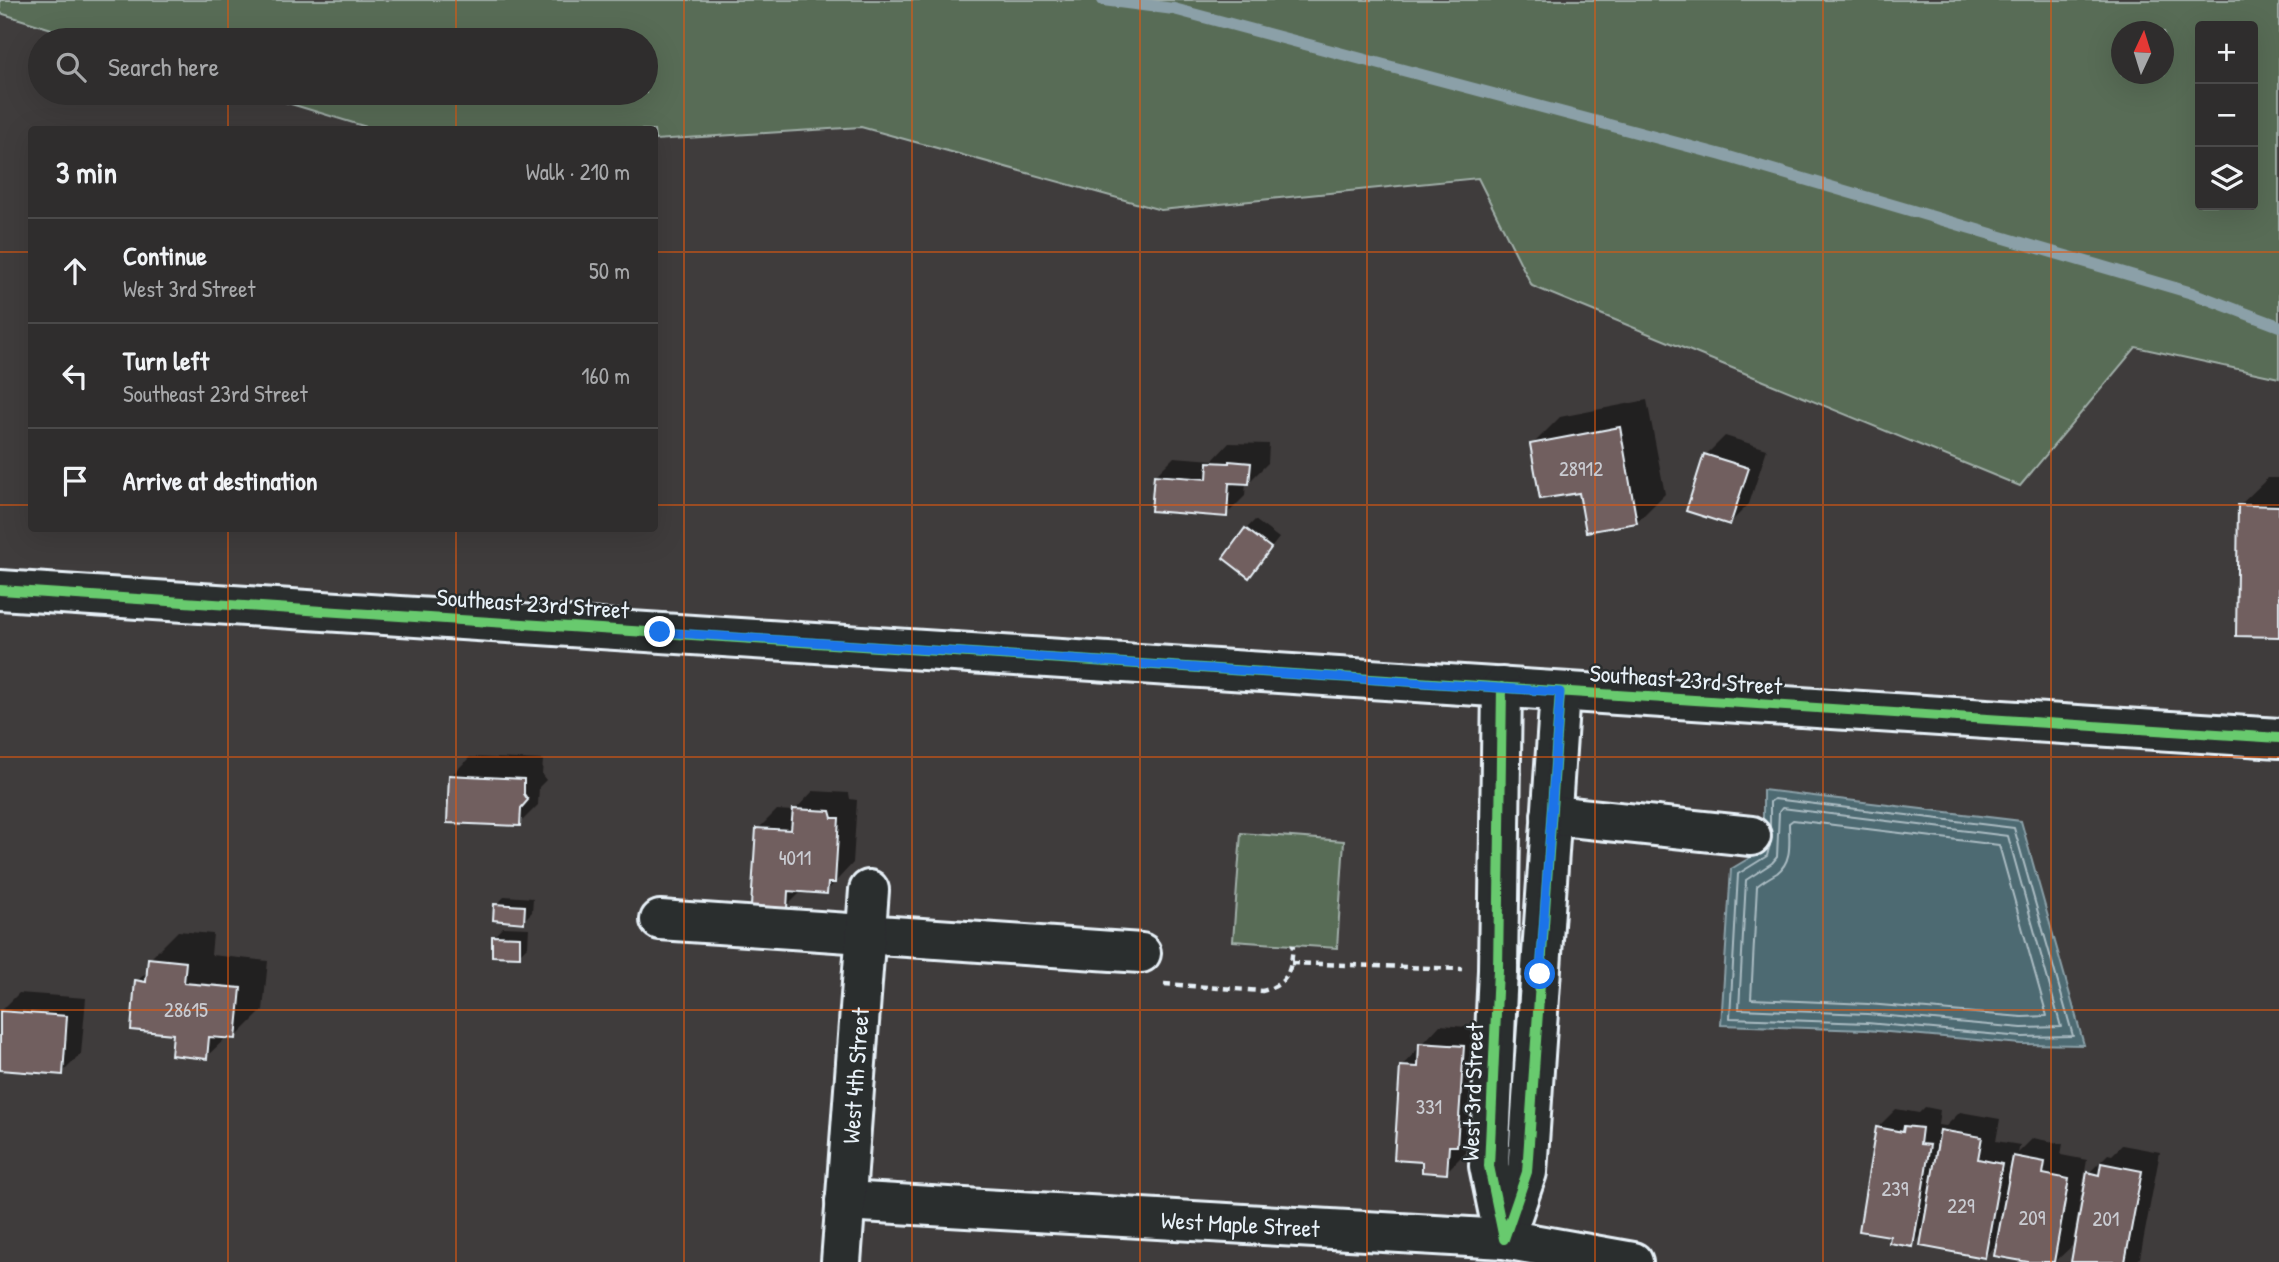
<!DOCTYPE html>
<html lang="en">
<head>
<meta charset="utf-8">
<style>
  :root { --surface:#2f2d2d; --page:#373535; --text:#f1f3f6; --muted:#a7a8aa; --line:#4a4949 }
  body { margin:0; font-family:"Patrick Hand",sans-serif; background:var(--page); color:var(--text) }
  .controls { position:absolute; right:21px; top:21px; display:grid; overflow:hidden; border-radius:7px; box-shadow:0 7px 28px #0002 }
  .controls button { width:63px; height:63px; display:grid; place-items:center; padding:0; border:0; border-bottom:2px solid var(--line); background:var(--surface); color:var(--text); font:35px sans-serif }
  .compass { position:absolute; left:2111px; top:21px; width:63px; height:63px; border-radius:50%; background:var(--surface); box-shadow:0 7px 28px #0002; rotate:4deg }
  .stop { position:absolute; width:21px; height:21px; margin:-16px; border:5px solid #1a73e8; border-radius:50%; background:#fff }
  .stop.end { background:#1a73e8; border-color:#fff; box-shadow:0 2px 7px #0008 }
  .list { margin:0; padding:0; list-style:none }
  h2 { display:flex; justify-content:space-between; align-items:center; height:91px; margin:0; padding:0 28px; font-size:30px }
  h2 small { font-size:23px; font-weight:400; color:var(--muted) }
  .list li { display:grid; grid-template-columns:46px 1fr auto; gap:21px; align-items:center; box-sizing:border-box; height:105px; padding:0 28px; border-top:2px solid var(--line) }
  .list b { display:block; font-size:26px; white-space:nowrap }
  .list p { margin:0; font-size:23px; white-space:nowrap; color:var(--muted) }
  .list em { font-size:23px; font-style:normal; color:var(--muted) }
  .icon { flex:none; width:38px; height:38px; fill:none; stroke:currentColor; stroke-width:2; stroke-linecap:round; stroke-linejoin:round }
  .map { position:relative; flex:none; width:2279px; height:1262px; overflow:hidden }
  .search { position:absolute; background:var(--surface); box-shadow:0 7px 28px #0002; left:28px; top:28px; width:630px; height:77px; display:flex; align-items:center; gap:18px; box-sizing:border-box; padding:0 24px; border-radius:38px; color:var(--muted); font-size:26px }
  .panel { position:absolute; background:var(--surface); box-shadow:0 7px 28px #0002; left:28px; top:126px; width:630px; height:406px; border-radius:7px }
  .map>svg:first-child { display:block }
  .green { fill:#596c57; stroke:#a0aea8; stroke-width:2; fill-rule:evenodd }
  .water { fill:#4d6a72; stroke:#8ba0a8; stroke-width:2 }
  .shadow { fill:#0007 }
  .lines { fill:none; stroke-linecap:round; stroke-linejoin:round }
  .shore { stroke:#aabbc2; stroke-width:2 }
  .stream { stroke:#8ba0a8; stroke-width:12 }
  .building { fill:#715e5e; stroke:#e8f1f8; stroke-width:2 }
  .minor-casing { stroke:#e8f1f8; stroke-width:44 }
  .path { stroke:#e8f1f8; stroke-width:4.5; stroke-dasharray:7 5; stroke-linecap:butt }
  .minor { stroke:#2a2d2e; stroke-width:38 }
  .cycleway-casing { stroke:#2a2d2e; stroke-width:15 }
  .cycleway { stroke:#67ca6e; stroke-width:10 }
  .route { stroke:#1a73e8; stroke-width:9 }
  .grid { fill:none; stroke:#e8590c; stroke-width:2; stroke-opacity:0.55 }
  .labels { text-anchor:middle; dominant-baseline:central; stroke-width:5; stroke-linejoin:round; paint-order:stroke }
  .number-label { font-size:21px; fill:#caccd2 }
  .street-label { font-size:24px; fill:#e8f1f8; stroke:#2a2d2e }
</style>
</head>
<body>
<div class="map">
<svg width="2279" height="1262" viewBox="0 0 2279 1262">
  <rect width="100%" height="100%" fill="#3f3c3c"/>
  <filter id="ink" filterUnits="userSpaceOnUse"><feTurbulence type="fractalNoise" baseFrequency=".0143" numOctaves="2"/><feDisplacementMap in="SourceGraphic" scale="14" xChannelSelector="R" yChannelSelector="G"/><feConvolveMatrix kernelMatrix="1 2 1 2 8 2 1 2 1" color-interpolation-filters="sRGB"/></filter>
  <g filter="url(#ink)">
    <path class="green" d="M0 0H2279V378L2136 347 2020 486 1532 286 1478 178 1161 210 861 127 655 140 654 130 373 129 255 93H646V40H87L0 13ZM2200 26H2253V205H2200ZM2122 32H2164V74H2122Z
      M1241 833 1344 841 1337 948 1233 941Z"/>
    <path class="water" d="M1763 790 2021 821 2084 1045 2021 1044 1866 1030 1721 1025 1731 869 1763 850Z"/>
    <path class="shadow" d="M1647 400 1665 494 1637 522 1580 491 1532 445 1560 417Z
      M1725 436 1767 449 1749 504 1730 523 1706 455Z
      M1229 443 1269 444 1268 463 1249 482H1246L1245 496 1226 515 1155 476 1174 457 1213 460Z
      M2268 478H2279V634L2239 506Z
      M1255 520 1279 538 1249 576 1246 529Z
      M470 757 543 760 542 775 546 780 539 787 538 805 519 824 451 776Z
      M813 791 849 793 850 799 857 800 853 863 826 892 803 890 786 907 758 829 777 810 794 811Z
      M505 896 533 898 532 912 523 921 496 905Z
      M503 927 529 928 528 946 519 955 494 936Z
      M178 931 213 934 211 955 268 961 263 1010 235 1038 227 1037 206 1057 174 1033 137 981 149 970 150 959Z
      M19 993 86 998 81 1054 62 1073 0 1068V1012Z
      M1440 1025 1482 1028 1476 1126 1466 1135 1465 1153 1446 1172 1424 1161 1402 1066Z
      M1925 1107 1940 1110 1938 1125 1946 1126 1960 1112 2000 1119 1996 1141 2020 1145 2018 1153 2033 1138 2063 1144 2061 1155 2087 1160 2072 1246 2055 1262H2037L1999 1242 1985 1256 1923 1234 1913 1245 1877 1128 1896 1109 1919 1113Z
      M2122 1145 2160 1152 2140 1258 2136 1262H2073L2089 1173 2108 1154 2112 1155Z"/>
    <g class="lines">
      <path class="shore" d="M1782 808 2008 836 2061 1027 2022 1028 1867 1014 1739 1009 1746 880 1772 863 1777 857 1779 812Z
        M1793 820 1999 845 2047 1016 2022 1017 1868 1004 1751 999 1757 886C1763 881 1770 877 1777 873 1793 861 1789 841 1789 823Z
        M1770 844 1767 856 1738 874 1730 1018 1867 1023 2022 1037 2073 1036 2014 828 1774 799 1770 802V827"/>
      <path class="stream" d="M1103 0 1174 9 1722 155 2192 293 2279 326"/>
    </g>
    <path class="building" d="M1620 427 1637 523 1586 532 1579 493 1540 499 1530 444Z
      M1704 454 1749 468 1730 525 1686 511Z
      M1229 461 1251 463 1249 484 1229 483 1227 517 1151 511 1154 475 1207 479 1208 462 1229 463Z
      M2238 505 2279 506V637L2236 636Z
      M1245 528 1271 548 1249 578 1223 558Z
      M449 775 524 779V794L528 800 521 808 520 826 447 823Z
      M793 809 830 811 832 818H839L835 883H828L827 894 788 891 787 909 751 906 756 828 791 830Z
      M494 904 525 906 524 923 493 920Z
      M492 936 520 937V957L492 956Z
      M148 958 186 962 184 983 241 988 236 1039 209 1037 207 1059 171 1055 173 1034 131 1030 135 980 146 982Z
      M0 1011 67 1016 63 1075 0 1070Z
      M1419 1043 1464 1046 1457 1146H1449L1447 1174 1422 1172V1162L1394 1160 1400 1066 1418 1067Z
      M1904 1126 1922 1128 1920 1144 1930 1145 1913 1247 1889 1243 1890 1236 1859 1231 1876 1127 1903 1132Z
      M1940 1130 1982 1137 1978 1159 2002 1164 1985 1258 1920 1246Z
      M2013 1156 2045 1162 2043 1174 2069 1179 2054 1262H2028L1994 1256Z
      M2101 1163 2142 1171 2125 1262H2071L2087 1172 2099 1175Z"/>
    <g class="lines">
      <defs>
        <g id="minor">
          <path d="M0 590 2279 738"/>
          <path d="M1502 687 1498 970 1489 1166 1504 1239 1527 1172 1560 692"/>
          <path d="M1551 815 1751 836"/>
          <path d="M660 920 1141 953"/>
          <path id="s1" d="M845 1201 1504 1239 1633 1262"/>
          <path id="s2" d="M841 1262 869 890"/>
        </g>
      </defs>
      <use href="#minor" class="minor-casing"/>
      <path class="path" d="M1291 963 1462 969
        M1164 984 1262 991C1289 984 1291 971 1293 945"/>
      <use href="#minor" class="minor"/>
      <defs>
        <path id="cycleway" d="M0 590 2279 738
          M1502 687 1498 970 1489 1166 1504 1239 1527 1172 1560 692"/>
      </defs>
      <use href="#cycleway" class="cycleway-casing"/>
      <use href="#cycleway" class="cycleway"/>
    </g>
  </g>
  <g class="lines" filter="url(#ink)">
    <path class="route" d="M660 632 1560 692 1540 974"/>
  </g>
  <path class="grid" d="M228 0V40M456 0V40M684 0V1262M912 0V1262M1140 0V1262M1367 0V1262M1595 0V1262M1823 0V1262M2051 0V1262M228 93V130M456 93V130M0 252H32M654 252H2279M0 505H32M654 505H2279M228 528V1262M456 528V1262M0 757H2279M0 1010H2279"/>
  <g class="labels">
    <g class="number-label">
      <text x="1581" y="468">28912</text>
      <text x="795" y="857">4011</text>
      <text x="186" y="1009">28615</text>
      <text x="1429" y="1106">331</text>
      <text x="1895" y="1188">239</text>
      <text x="1961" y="1205">229</text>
      <text x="2032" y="1217">209</text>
      <text x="2106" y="1218">201</text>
    </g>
    <g class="street-label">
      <text transform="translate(533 603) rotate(4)">Southeast 23rd Street</text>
      <text transform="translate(1686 679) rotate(4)">Southeast 23rd Street</text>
      <text stroke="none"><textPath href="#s2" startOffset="187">West 4th Street</textPath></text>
      <text transform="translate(1472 1092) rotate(-88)">West 3rd Street</text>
      <text stroke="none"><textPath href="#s1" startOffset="396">West Maple Street</textPath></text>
    </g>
  </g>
</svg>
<div class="controls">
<button>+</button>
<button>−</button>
<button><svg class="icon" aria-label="layers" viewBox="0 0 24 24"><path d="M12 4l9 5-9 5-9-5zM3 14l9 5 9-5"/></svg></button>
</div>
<svg class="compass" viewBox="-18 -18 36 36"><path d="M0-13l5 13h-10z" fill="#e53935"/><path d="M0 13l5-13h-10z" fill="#a7a8aa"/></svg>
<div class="stop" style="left:1540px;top:974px"></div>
<div class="stop end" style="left:660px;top:632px"></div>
<div class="search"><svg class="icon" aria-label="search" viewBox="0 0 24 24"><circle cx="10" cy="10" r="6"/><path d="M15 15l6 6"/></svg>Search here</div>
<section class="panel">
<h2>3 min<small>Walk · 210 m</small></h2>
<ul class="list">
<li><svg class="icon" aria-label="ahead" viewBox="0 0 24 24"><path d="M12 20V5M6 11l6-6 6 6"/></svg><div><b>Continue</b><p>West 3rd Street</p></div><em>50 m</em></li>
<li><svg class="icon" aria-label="left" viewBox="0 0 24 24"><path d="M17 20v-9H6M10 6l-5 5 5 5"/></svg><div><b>Turn left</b><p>Southeast 23rd Street</p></div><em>160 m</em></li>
<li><svg class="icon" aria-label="arrive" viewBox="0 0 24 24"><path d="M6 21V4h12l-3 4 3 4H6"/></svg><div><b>Arrive at destination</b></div></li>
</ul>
</section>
</div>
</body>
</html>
